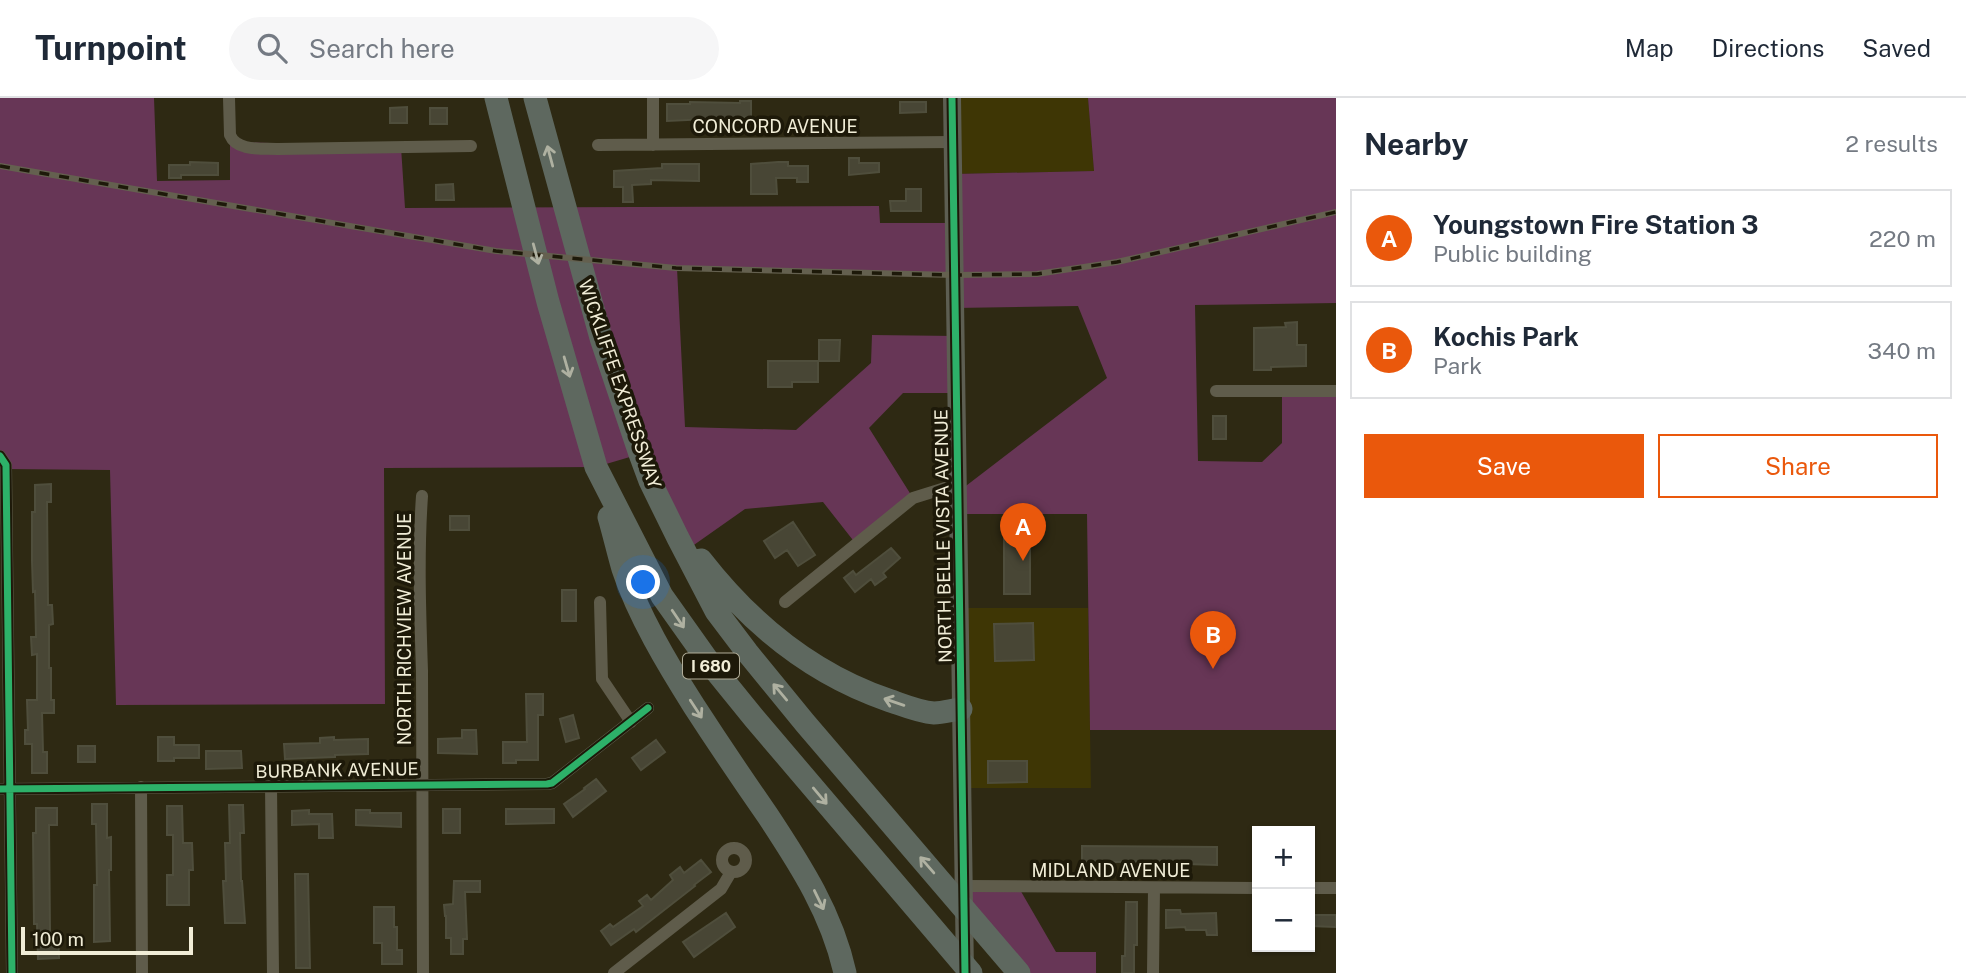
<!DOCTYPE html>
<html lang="en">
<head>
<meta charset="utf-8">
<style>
  :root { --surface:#fff; --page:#f6f6f7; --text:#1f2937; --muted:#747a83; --line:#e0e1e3; --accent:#ea580c }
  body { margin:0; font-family:"Public Sans",sans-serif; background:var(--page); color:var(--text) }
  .controls { position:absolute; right:21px; bottom:21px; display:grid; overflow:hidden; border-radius:0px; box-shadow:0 2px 5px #0004 }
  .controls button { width:63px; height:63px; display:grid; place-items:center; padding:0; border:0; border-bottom:2px solid var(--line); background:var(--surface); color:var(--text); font:35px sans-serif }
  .scale { position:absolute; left:21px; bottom:18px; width:172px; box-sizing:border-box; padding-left:7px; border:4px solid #f1edd7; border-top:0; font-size:19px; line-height:24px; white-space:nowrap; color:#f1edd7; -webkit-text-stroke:5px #1d1909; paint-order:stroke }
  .you { position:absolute; left:644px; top:485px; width:24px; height:24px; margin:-18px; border:5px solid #fff; border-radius:50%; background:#1a73e8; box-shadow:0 0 0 10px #1a73e833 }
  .badge { display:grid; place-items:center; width:46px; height:46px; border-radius:50%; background:var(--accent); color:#fff; font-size:23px; font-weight:700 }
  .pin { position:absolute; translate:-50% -58px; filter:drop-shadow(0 2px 4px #0008) }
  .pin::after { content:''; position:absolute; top:37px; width:24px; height:21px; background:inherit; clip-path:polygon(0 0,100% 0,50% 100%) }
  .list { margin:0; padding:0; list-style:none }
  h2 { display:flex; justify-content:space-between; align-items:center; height:91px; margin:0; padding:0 28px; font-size:30px }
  h2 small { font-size:23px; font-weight:400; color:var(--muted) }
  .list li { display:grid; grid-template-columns:46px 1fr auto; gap:21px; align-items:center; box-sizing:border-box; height:98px; margin:0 14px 14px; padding:0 14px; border:2px solid var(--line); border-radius:0px }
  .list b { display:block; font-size:26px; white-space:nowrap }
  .list p { margin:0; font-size:23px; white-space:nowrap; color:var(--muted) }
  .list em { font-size:23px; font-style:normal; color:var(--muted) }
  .actions { display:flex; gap:14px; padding:21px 28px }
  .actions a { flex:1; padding:16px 0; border:2px solid var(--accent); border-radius:0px; text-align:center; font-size:24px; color:var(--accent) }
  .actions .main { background:var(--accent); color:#fff }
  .icon { flex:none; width:38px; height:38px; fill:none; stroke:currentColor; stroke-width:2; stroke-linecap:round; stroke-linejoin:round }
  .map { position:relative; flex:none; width:1336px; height:875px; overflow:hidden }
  header { display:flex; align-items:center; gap:42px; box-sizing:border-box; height:98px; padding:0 35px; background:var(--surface); border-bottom:2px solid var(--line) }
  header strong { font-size:33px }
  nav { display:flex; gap:38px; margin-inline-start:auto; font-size:24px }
  .search { width:490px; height:63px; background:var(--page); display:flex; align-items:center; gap:18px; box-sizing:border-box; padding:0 24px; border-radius:38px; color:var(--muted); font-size:26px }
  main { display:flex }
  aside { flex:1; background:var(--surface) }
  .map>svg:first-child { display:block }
  .built { fill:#3e3605 }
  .green { fill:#673656 }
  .building { fill:#484635; stroke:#4f4e3c; stroke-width:2 }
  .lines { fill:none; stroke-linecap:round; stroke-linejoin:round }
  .street { stroke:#5f5c4b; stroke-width:12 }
  .secondary { stroke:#5d5e52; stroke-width:18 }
  .highway { stroke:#5e685f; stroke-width:23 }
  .rail-casing { stroke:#64604f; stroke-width:6 }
  .rail { stroke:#1d1909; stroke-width:3.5; stroke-dasharray:10; stroke-linecap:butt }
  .cycleway-casing { stroke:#1d1909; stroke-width:11 }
  .cycleway { stroke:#2db169; stroke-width:7 }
  .oneway { stroke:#afb1a1 }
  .labels { text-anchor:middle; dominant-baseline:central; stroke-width:7; stroke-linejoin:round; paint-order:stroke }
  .shield { fill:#1d1909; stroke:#b1ad99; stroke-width:2 }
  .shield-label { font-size:16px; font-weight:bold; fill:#f1edd7 }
  .street-label { font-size:18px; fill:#f1edd7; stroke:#1d1909 }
</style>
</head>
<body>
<header>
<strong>Turnpoint</strong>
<div class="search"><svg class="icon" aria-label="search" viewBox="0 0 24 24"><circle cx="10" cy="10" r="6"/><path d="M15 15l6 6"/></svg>Search here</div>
<nav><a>Map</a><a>Directions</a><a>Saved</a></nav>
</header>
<main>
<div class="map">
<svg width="1336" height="875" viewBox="0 0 1336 875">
  <rect width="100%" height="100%" fill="#2e2913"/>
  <path class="built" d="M952 0H1088L1094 73 953 76Z
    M959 510H1088L1091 690H962Z"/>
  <path class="green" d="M0 0H154L157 83 230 82V37L234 44 401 49 405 110 879 108 880 125H953V76L1094 73 1088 0H1336V205L1195 207 1198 363 1262 364 1282 345V293H1336V632H1090L1087 416H958V394L1107 280 1078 208 955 210 954 177 677 170 685 329 796 332 871 265 872 237 956 238V295H903L869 330 913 400 856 446 823 404 745 411 691 449 640 356 596 369 384 370 385 606 116 607 110 372 6 371 0 358Z
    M964 788 1019 790 1056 854H1096V875H1019L963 809Z"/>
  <path class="building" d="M740 3H751V19L667 23V6H690V4L740 5Z
    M900 4H926V14L900 15Z
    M407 9V25H390V10Z
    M430 10H447V26H430Z
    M849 60H859V65H879V74L849 77Z
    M190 64 218 65V77H181V80H169V67H190Z
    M778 64H788V68H808V84H797V80H776L777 96H751V66Z
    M662 66H699V83L651 82V86L632 87 633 104H623V89H614V73L662 70Z
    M453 86 454 102H436V87Z
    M906 91H921V113H891L890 103H906Z
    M1297 224V247H1306V268L1271 269V272H1254V230L1286 229 1285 225Z
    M819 242H840L839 263H819Z
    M768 263H818V284H792V289H768Z
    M1213 318H1226V341H1213Z
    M51 386V404H47L48 507H52L53 526 49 527V570H51V602H54V615H42L43 654H47V675H32V646H25V632H28L27 602H37V556L32 557 31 539H36L35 493 33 494 32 463V414H35V387Z
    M450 418H469V432H450Z
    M793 424 815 457 798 468 787 452 775 460 764 443Z
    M1004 437H1030V496H1004Z
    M891 450 900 460 883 475 886 479 875 487 871 481 855 494 844 480 853 473 856 477Z
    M562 492H576V523H562Z
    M1033 525 1034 562 995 563 994 526Z
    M526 596H543V617H538V662H516V665H503V644H527Z
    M573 617 579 640 566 644 560 621Z
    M462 632H476L477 656 438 655V641L462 640Z
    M158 639H174V647H199V660H174V663H158Z
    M334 639V642L368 641V656L335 657V659L285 661 284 646 320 645V640Z
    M656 642 665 654 641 672 632 660Z
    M78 648H95V664H78Z
    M206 653H241L242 670 206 671Z
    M988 663H1027V684L988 685Z
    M596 681 606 693 573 719 564 706 585 691 584 690Z
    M92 706H107V740L111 739V772H109L110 843 94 844V787H97L96 726H92Z
    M229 707H243L244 735H240L241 783H242L245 825H225L223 783H226L225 745H230Z
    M167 708H182L183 745H192L193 772H189V807H167V777H173V737H167Z
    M36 710H57V727H49L50 835H58L59 860 38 861 37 826H34L33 735H36Z
    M443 711H460V735H443Z
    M506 711H554V725L506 726Z
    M309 712V716H332L333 740H319V726L292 727V713Z
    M356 712H370V715H401V729L356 727Z
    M1082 748 1217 749V767L1186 766V763L1114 764V766L1082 763Z
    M701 762 711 774 694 787 695 788 645 827 636 834 634 831 611 847 601 833 610 826 613 829 643 808 639 803 647 797 651 802 673 782 670 777 680 769 684 775Z
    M295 776H308L310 870H296Z
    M454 783H480V794H465L467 841H463V856H451V840H446V818H445L444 807 453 806Z
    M1126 804H1137V847H1134V875H1122V858H1125Z
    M374 809H394V829H397V852H402V866H382V845H374Z
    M1166 812H1180L1181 816 1216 815 1217 837H1207L1206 832H1186L1185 829 1166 830Z
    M726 815 735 829 694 859 683 844Z
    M1310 817H1336V829L1310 828Z"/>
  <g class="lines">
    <path class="street" d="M229 0 230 37C237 54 263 50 278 51L471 48
      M598 47 953 44
      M653 47V0
      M1216 293H1336
      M0 358 6 367 12 875
      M422 398C418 456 420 514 422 573L423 875
      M600 504 602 581 631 624
      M785 504 913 400 958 386
      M271 688 273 875
      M141 689 142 875
      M0 691 547 686 552 685 648 610
      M722 762a12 12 0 1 1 24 0a12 12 0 1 1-24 0Z
      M964 788 1257 790
      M1310 790H1336
      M614 875 721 791 731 774
      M1153 875 1154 790"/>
    <path class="secondary" d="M952 0 965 875"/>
    <path class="highway" d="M496 0 548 204 596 369 662 498 711 567 754 620 971 875
      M535 0 601 240 640 356 650 383 678 440 716 513 747 554 805 625 1019 875
      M609 419C614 436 618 454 623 471 638 517 668 567 694 608 718 645 743 682 768 718 801 768 832 816 845 875
      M701 462C750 525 812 576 888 602 903 607 918 614 934 615 943 615 952 612 961 611"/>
    <defs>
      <path id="rail" d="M0 68 496 153 676 170 955 177 1037 176 1117 164 1336 114"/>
    </defs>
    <use href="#rail" class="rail-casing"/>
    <use href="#rail" class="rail"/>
    <defs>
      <path id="cycleway" d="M952 0 965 875
        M0 358 6 367 12 875
        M0 691 547 686 552 685 648 610"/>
    </defs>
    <use href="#cycleway" class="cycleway-casing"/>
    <use href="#cycleway" class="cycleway"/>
  </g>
  <defs><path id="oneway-shaft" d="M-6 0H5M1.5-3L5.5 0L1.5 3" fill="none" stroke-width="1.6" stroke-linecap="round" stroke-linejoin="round" transform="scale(1.75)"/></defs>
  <g class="oneway">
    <use href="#oneway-shaft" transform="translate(550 58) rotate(-105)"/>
    <use href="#oneway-shaft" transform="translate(536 156) rotate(75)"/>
    <use href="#oneway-shaft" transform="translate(567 269) rotate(74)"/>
    <use href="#oneway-shaft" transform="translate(678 521) rotate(56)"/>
    <use href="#oneway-shaft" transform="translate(780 594) rotate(-130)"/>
    <use href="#oneway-shaft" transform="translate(894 604) rotate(-161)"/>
    <use href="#oneway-shaft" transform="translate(696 611) rotate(57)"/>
    <use href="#oneway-shaft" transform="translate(820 698) rotate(50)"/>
    <use href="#oneway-shaft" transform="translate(927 767) rotate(-131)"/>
    <use href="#oneway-shaft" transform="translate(819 802) rotate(64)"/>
  </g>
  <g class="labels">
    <rect class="shield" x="683" y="555.5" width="56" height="25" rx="5"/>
    <g class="shield-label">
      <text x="711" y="568">I 680</text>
    </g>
    <g class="street-label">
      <text x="775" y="28">CONCORD AVENUE</text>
      <text transform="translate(620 286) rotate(71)">WICKLIFFE EXPRESSWAY</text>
      <text transform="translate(943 438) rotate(-91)">NORTH BELLE VISTA AVENUE</text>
      <text transform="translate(404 531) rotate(-90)">NORTH RICHVIEW AVENUE</text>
      <text transform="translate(337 672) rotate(-1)">BURBANK AVENUE</text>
      <text x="1111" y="772">MIDLAND AVENUE</text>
    </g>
  </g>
</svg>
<div class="controls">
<button>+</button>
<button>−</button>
</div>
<div class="scale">100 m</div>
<div class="you"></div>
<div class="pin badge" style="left:1023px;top:463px">A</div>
<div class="pin badge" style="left:1213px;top:571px">B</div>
</div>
<aside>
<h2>Nearby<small>2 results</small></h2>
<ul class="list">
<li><span class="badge">A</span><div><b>Youngstown Fire Station 3</b><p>Public building</p></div><em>220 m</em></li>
<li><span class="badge">B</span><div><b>Kochis Park</b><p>Park</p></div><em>340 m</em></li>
</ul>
<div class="actions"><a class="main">Save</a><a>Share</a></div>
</aside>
</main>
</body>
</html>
